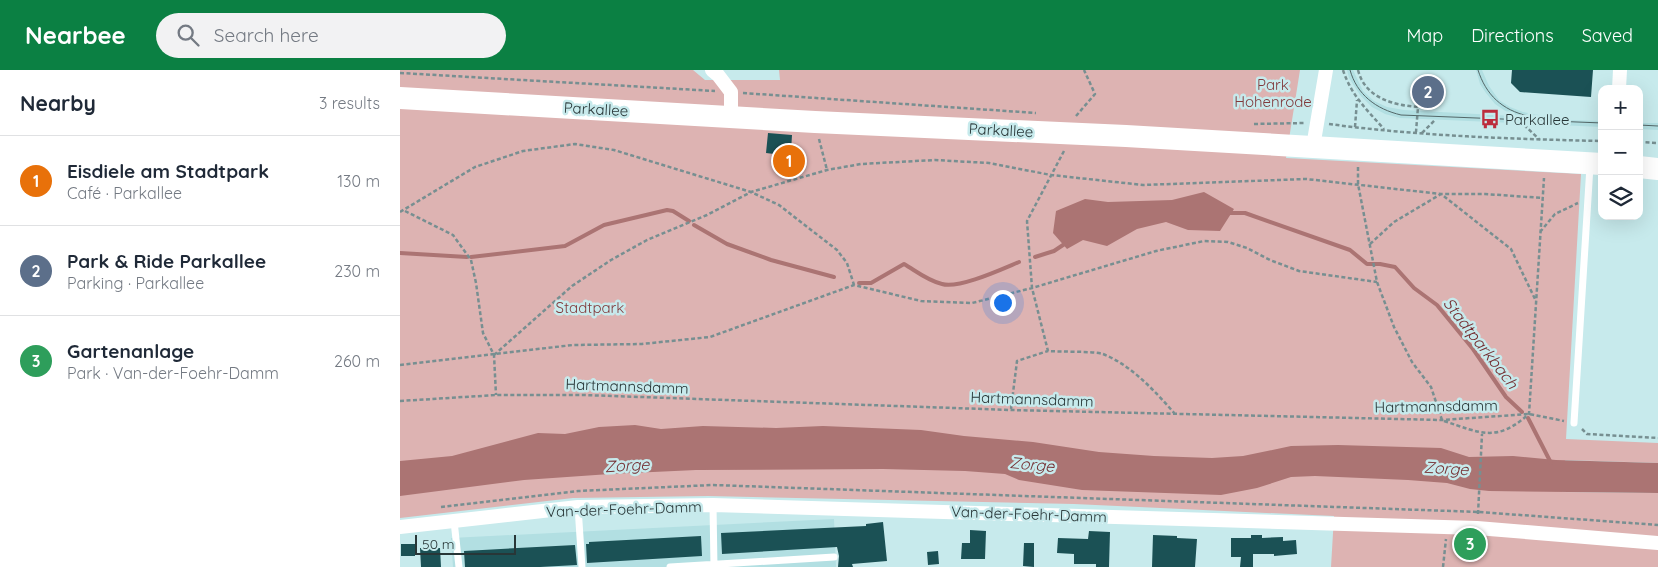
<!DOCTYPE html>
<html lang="en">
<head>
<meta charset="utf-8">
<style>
  :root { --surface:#fff; --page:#f2f2f3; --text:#1f2937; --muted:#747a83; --line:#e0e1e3; --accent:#0b8043 }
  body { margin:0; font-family:Quicksand,sans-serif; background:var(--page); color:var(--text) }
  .controls { position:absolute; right:15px; top:15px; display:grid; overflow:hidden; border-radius:10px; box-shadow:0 5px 20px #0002 }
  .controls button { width:45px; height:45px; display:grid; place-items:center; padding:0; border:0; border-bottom:1px solid var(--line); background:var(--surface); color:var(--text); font:25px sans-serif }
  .scale { position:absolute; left:15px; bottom:12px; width:101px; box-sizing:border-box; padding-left:5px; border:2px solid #283637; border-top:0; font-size:14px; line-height:18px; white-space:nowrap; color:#283637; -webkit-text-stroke:4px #c7eaec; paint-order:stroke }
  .you { position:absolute; left:602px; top:232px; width:18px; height:18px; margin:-12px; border:4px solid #fff; border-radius:50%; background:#1a73e8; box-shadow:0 0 0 8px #1a73e833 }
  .badge { display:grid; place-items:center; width:32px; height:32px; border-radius:50%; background:var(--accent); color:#fff; font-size:16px; font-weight:700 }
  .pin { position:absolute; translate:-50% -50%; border:2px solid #fff; box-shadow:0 1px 5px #0006 }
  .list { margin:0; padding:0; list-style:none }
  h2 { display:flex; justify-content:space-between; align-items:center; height:65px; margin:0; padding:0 20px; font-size:21px }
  h2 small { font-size:16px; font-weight:400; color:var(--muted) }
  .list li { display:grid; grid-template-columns:32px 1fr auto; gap:15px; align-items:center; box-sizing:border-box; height:90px; padding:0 20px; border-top:1px solid var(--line) }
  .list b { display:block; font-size:19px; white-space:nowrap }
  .list p { margin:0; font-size:16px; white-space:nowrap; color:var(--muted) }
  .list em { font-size:16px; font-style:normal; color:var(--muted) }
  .icon { flex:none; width:28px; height:28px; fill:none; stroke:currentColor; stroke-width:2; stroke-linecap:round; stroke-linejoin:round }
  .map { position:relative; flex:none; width:1258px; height:497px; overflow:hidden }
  header { display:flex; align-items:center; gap:30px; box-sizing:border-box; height:70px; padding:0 25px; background:var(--accent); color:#fff }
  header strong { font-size:24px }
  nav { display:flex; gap:28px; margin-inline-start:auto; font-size:18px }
  .search { width:350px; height:45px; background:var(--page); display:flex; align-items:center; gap:12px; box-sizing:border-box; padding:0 18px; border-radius:28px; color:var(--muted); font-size:19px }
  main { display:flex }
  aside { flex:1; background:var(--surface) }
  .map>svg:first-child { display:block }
  .built { fill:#b2dfe2 }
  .green { fill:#ddb3b2 }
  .water { fill:#ab7473 }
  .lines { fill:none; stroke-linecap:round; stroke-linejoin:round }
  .stream { stroke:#ab7473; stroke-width:4 }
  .building { fill:#1b5155 }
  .path { stroke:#778f91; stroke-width:2.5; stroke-dasharray:4 2.5; stroke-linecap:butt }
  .service { stroke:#fff; stroke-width:7 }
  .minor { stroke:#fff; stroke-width:14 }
  .primary { stroke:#fff; stroke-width:22 }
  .tram { stroke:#536768; stroke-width:1 }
  .labels { text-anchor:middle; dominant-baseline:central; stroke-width:5; stroke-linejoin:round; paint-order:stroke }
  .park-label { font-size:15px; fill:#81393b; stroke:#c7eaec }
  .street-label { font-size:15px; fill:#283637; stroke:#c7eaec }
  .poi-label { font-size:15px; fill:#283637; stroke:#c7eaec; text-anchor:start }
  .water-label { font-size:16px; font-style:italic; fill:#742d30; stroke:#c7eaec }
</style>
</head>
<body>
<header>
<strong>Nearbee</strong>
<div class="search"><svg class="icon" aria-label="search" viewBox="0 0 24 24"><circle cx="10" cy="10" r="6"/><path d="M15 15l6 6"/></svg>Search here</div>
<nav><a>Map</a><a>Directions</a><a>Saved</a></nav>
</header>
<main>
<aside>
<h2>Nearby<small>3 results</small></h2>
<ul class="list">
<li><span class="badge" style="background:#e8710a">1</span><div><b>Eisdiele am Stadtpark</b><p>Café · Parkallee</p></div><em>130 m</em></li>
<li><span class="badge" style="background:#5c6f8a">2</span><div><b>Park &amp; Ride Parkallee</b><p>Parking · Parkallee</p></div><em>230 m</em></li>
<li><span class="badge" style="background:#2e9e5b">3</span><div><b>Gartenanlage</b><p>Park · Van-der-Foehr-Damm</p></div><em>260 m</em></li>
</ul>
</aside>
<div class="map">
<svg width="1258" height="497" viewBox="0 0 1258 497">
  <rect width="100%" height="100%" fill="#c7eaec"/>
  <path class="built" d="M947 0H953L963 21 974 31 987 37 1004 40 1113 46 1095 34 1086 23 1080 14 1076 0H1082L1089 16 1099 30 1110 37 1123 42 1166 50 1202 51V57L1000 48 985 44 972 37 960 25 949 8Z
    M1239 53H1258V60L1239 59Z
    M434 449 436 497H53L51 468Z"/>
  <path class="green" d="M0 0H293L305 10H380L379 0H900L886 88 1181 104 1166 369 1258 373V393L1165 390 1162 422 1258 423V497H931L934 446 674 434 308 426 173 428 0 448Z"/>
  <path class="water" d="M804 122 834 139 820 161 788 160 766 152 737 159 707 176 683 170 667 179 653 163 656 141 685 129 708 132 772 130Z
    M235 355 261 359 303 356 376 358 423 356 521 360 564 366 633 372 699 382 754 386 812 388 843 386 891 376 938 375 1041 378 1069 387 1113 386 1156 390 1258 393V423L1089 421 1070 419 1047 413 1008 410 915 406 891 407 857 418 821 425 682 420 619 410 605 404 565 401 483 399 296 400 210 404 124 410 0 426V391L52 386 138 363 165 364 199 357Z"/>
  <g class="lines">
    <path class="stream" d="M828 143H845L950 180 967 194H980L995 197 1014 218 1037 235 1073 279 1106 327 1122 342
      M294 155 327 174 371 190 434 207
      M0 183 67 187
      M71 187 165 176 204 155 267 140 273 141 289 151
      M635 187 654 181 666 173
      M459 213H471L504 194C516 201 528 211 542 214 559 219 602 199 619 192
      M1128 348 1151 393"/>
  </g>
  <path class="building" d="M1112 0H1193L1191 27 1120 22 1111 13Z
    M368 63 392 65 390 98 373 96 374 84 366 83Z
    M483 452 487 491 452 494 453 497H438L439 486 437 477 322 484 321 463 466 456V454Z
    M570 460 586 461 585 489H561L562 473H570Z
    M689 461 710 462 709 497H696V494H674V484L657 483 658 468 688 469Z
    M753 465 777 466V468L797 469 795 497H752Z
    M851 465H862V468L883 467V471L896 470 897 484 874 486V484H853V497H840L841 487H831V468H851Z
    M301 466 302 486 187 493 186 474H189V472Z
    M624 473H634V497L623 496Z
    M1 474H15V486H1Z
    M175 475 177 495 140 497H65L64 481Z
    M20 478H40L41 497H21Z
    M538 481 539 494 528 495 527 482Z"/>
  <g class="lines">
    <path class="path" d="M943 0C951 25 967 40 984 59
      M958 0C965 28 993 35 1018 37L1016 62
      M0 3 315 21
      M343 23 636 43
      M676 46 695 24 684 0
      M854 54 904 53
      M929 54C1019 66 1111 69 1202 71
      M1124 55 1140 70
      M955 57 957 30
      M1022 63 1035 50
      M419 69 427 100
      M1239 72 1258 73
      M664 81 627 151 632 218 648 281C660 282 694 281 703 284 731 295 755 321 775 344
      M958 97V114L977 212 994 257 1012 292 1031 317 1042 350
      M5 141 53 165 71 190 76 213 83 263 94 285 96 325
      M0 142 75 97 123 81 175 74 214 80 351 122 379 135 437 180 447 193 454 215
      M1140 162 1155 144 1178 133
      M970 174 994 152 1041 124 1111 179 1135 229
      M94 285 172 216 211 190 247 170 307 145 351 122 427 100 461 94 535 90 589 93 651 105 743 115 906 109 1041 124H1085L1143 128
      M0 295 173 275 242 274 310 267 454 215 521 231 572 233 632 218 756 181 804 171 828 172 847 178 870 190 899 201 977 212
      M0 331 96 325H184L611 340 1042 350 1129 344 1164 351
      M611 339 617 291 648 281
      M1044 351C1081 363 1096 373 1129 344L1144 108
      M1182 359 1187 364 1258 368
      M41 437 178 421 313 415 1079 442 1258 455
      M1078 444 1082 364
      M1043 497 1046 469"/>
    <path class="service" d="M1174 353 1190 96
      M313 435 314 497
      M178 437 182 497
      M54 451 59 497
      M270 497 434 487"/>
    <path class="minor" d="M312 0 318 5 331 22V47
      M1219 19 1220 0
      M913 77 926 0
      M0 457 178 437 313 435 1077 458 1258 473"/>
    <path class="primary" d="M0 28 415 52 726 66 1202 94
      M1239 97 1258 99"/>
    <path class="tram" d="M950 0C957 25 976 39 1001 45L1202 53
      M1078 0C1086 25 1102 40 1128 46
      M1239 55 1258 56"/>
  </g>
  <defs>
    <symbol id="bus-bare" viewBox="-9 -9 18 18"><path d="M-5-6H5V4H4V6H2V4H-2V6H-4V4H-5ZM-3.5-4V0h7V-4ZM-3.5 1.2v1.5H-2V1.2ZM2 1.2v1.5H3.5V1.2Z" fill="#bc2c3c" stroke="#c7eaec" stroke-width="2.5" paint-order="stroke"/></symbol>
  </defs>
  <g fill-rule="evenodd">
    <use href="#bus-bare" x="1076" y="35" width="28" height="28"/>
  </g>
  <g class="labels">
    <g class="park-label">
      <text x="873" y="14">Park<tspan x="873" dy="17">Hohenrode</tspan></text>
      <text x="190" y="237">Stadtpark</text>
    </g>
    <g class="street-label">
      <text transform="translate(196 39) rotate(3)">Parkallee</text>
      <text transform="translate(601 60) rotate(3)">Parkallee</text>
      <text transform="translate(227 316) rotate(2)">Hartmannsdamm</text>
      <text transform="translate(632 329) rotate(2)">Hartmannsdamm</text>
      <text transform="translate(1036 336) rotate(-1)">Hartmannsdamm</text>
      <text transform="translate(224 439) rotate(-2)">Van-der-Foehr-Damm</text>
      <text transform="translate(629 444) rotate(2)">Van-der-Foehr-Damm</text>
    </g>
    <g class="poi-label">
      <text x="1105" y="49">Parkallee</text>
    </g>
    <g class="water-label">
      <text transform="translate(1081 273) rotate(52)">Stadtparkbach</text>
      <text transform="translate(632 394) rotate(5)">Zorge</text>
      <text transform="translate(227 395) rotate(-3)">Zorge</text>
      <text transform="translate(1046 398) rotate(3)">Zorge</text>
    </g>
  </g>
</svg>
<div class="controls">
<button>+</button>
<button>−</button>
<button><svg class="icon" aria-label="layers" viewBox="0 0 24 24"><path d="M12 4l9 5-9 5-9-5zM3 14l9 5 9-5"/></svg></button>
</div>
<div class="scale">50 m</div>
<div class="you"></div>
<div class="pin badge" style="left:389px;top:91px;background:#e8710a">1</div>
<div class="pin badge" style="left:1028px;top:22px;background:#5c6f8a">2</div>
<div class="pin badge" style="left:1070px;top:474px;background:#2e9e5b">3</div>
</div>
</main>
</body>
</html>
